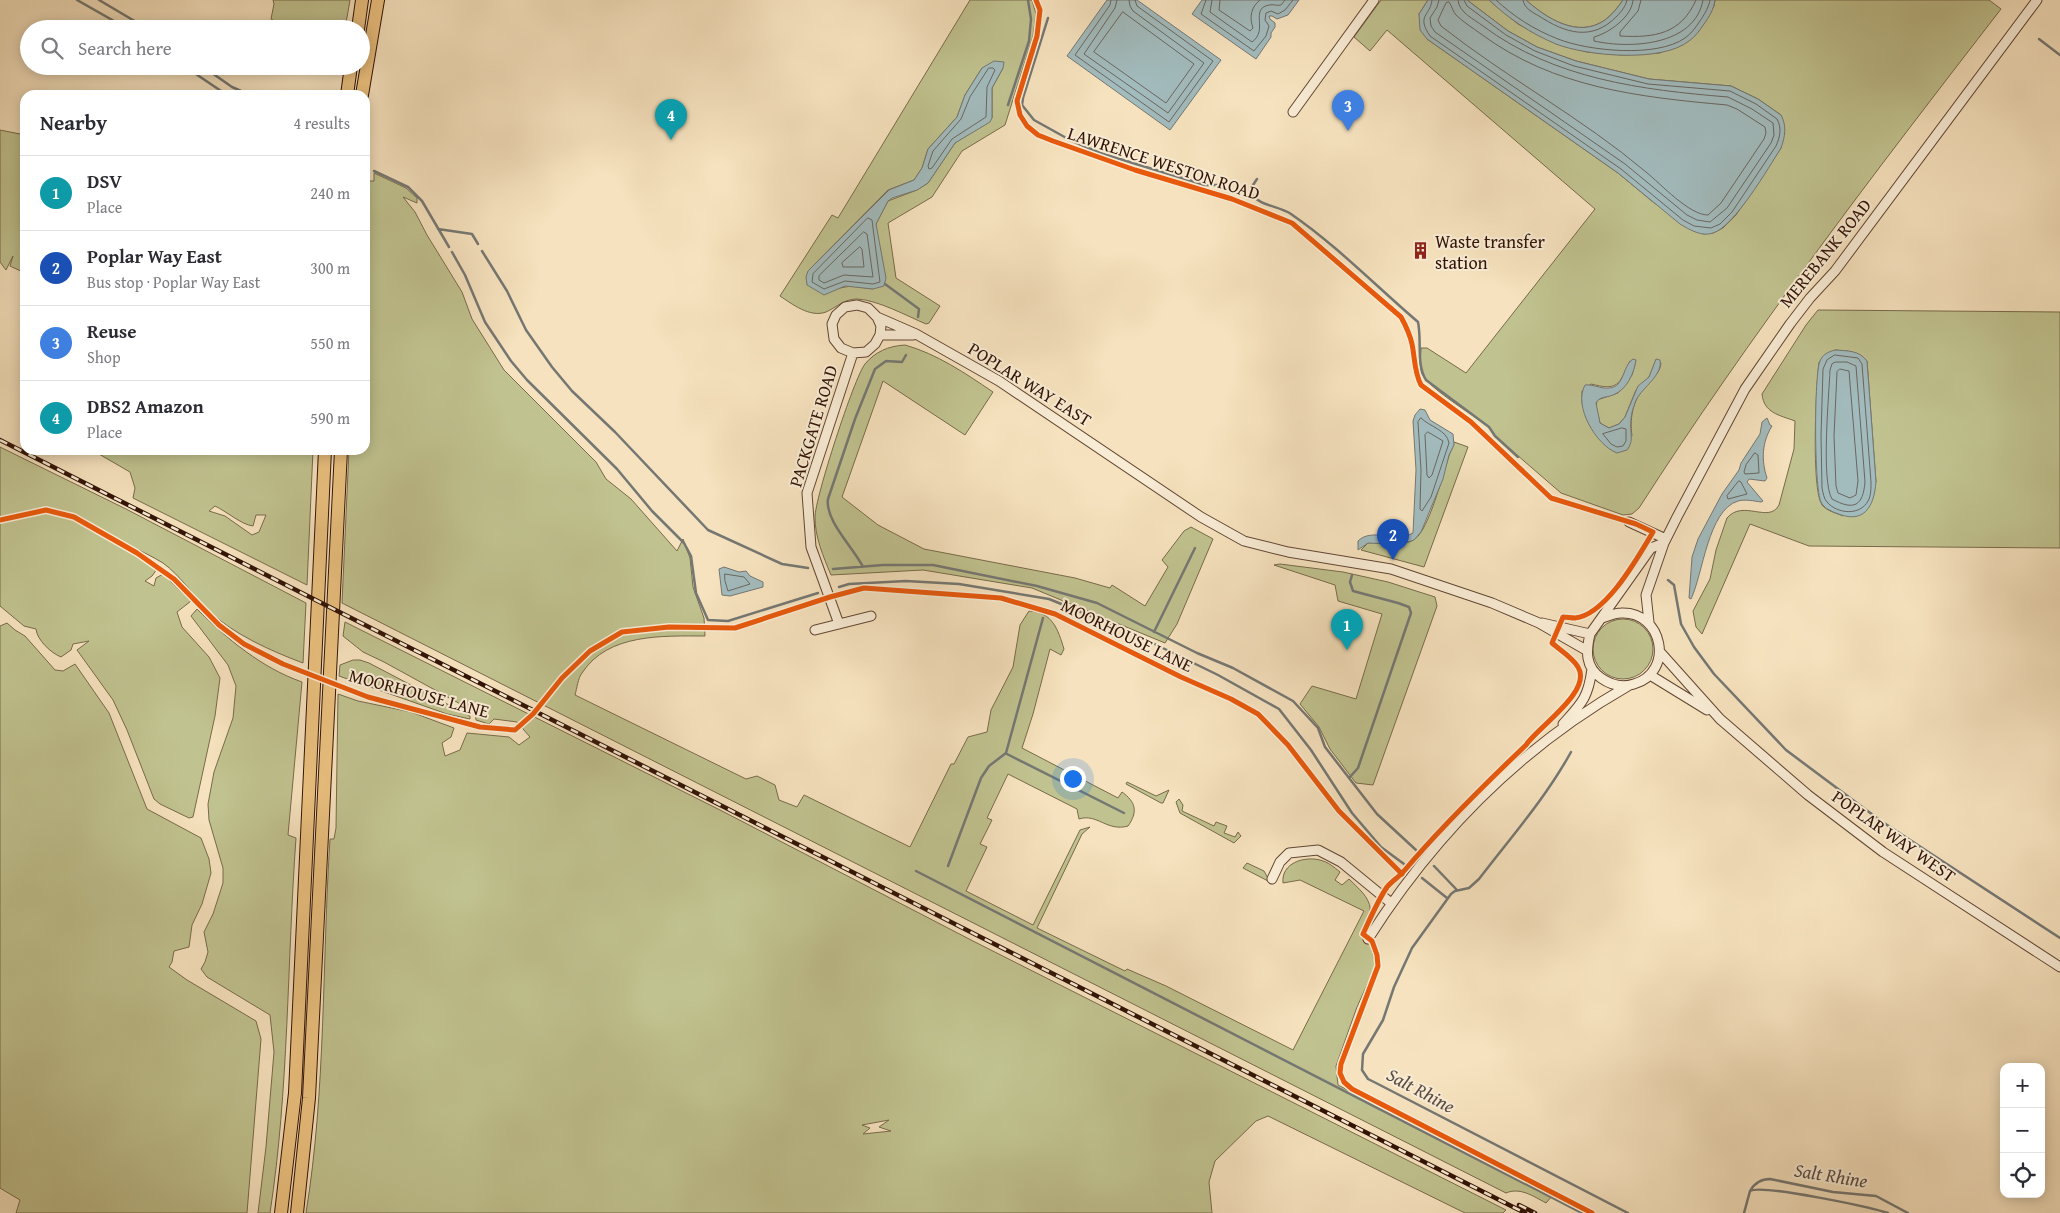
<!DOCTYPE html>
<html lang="en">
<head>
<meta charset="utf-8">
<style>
  :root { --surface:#fff; --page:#f2f2f3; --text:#2b2b33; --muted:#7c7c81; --line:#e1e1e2; --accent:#1a73e8 }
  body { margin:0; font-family:"Gentium Book Plus",serif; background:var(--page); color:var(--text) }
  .controls { position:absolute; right:15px; bottom:15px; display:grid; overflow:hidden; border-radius:10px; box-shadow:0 2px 12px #0003 }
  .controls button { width:45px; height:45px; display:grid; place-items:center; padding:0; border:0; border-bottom:1px solid var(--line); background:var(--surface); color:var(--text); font:25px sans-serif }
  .you { position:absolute; left:1072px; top:778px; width:18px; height:18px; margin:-12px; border:4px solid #fff; border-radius:50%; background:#1a73e8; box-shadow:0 0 0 8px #1a73e833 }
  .badge { display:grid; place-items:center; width:32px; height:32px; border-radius:50%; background:var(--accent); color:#fff; font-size:16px; font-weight:700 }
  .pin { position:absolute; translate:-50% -41px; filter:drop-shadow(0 1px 2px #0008) }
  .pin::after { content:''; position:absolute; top:26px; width:18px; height:15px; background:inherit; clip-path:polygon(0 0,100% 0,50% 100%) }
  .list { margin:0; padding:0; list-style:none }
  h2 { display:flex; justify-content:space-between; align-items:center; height:65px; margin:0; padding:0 20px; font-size:21px }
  h2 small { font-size:16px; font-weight:400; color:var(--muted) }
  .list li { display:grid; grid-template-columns:32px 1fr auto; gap:15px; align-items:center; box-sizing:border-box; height:75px; padding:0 20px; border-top:1px solid var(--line) }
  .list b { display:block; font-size:19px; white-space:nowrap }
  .list p { margin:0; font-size:16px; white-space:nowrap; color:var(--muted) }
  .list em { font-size:16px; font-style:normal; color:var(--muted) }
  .icon { flex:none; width:28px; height:28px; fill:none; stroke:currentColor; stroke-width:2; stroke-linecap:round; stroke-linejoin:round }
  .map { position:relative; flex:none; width:2060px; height:1213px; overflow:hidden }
  .search { position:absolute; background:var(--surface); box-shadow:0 2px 12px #0003; left:20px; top:20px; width:350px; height:55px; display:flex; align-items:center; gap:12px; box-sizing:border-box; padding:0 18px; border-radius:28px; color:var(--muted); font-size:19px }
  .panel { position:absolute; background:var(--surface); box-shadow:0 2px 12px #0003; left:20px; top:90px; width:350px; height:365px; border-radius:15px }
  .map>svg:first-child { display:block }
  .green { fill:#c0c28f; stroke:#786a4a; fill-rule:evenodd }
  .water { fill:#a2bbbd; stroke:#757773 }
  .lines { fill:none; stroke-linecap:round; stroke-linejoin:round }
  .shore { stroke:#6a6661; stroke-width:1 }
  .stream { stroke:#757773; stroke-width:2.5 }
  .minor-casing { stroke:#624633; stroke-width:11 }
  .highway-casing { stroke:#311205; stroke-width:14 }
  .minor { stroke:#f9ecd5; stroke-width:9 }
  .highway { stroke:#ebc17f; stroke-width:12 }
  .rail-casing { stroke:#311205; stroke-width:4.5 }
  .rail { stroke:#f9ecd5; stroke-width:2.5; stroke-dasharray:8; stroke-linecap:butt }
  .cycleway-casing { stroke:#f9ecd5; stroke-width:8 }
  .cycleway { stroke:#e8590c; stroke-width:5 }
  .labels { text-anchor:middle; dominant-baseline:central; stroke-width:4; stroke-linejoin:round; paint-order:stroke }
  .street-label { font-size:18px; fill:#311205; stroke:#f9ecd5 }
  .poi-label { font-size:18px; fill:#311205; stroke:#f9ecd5; text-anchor:start }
  .water-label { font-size:19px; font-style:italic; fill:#594d45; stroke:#f9ecd5 }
</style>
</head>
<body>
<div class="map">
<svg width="2060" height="1213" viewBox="0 0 2060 1213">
  <rect width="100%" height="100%" fill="#f6e2be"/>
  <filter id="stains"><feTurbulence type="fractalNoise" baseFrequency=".004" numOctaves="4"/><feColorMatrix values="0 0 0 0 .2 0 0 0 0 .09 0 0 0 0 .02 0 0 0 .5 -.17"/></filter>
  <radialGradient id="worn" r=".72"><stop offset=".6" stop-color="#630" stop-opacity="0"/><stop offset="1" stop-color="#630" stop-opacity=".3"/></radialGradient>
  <path class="green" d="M273 0H350L345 29H292L285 27 271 19 274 4Z
    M970 0H1032L1036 14 1033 36 1005 125 962 151 932 197 888 223 896 278 940 306 929 323 926 324C907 316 878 300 857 299 844 299 837 307 826 312 810 318 792 304 780 296L832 215 838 218ZM982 68H1003L992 88V118L955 143 928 183 917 190 888 201 876 224 873 289 851 286 840 288 808 271 888 190 914 180 922 168 928 149 957 117 965 95Z
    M1381 0H1428L1419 14 1427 39 1618 173 1653 202 1703 234 1713 233 1723 228 1736 215 1772 161 1781 148V115L1758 99 1731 86 1649 79 1576 61 1537 47 1508 31 1467 0H1489L1518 24 1557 44 1587 52 1622 55 1660 53 1699 31 1714 6 1715 0H1989L2001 9C1875 172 1750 335 1639 508L1632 514 1623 515 1561 493 1495 436 1489 427C1475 416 1426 387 1421 372 1419 365 1421 355 1421 348H1427L1466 373 1595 209 1387 30 1370 51 1354 37ZM1630 361 1635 364 1632 375 1618 393 1597 400 1596 407 1600 423 1609 428 1619 424 1625 417 1636 390 1649 377 1656 361 1661 363C1660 373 1654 376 1648 383 1634 397 1629 416 1632 436L1593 430 1582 403V391L1591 384C1618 391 1619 385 1630 361Z
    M1526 0H1623C1618 7 1612 15 1605 20 1578 39 1546 18 1526 0Z
    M0 130 25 135V273L10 266 13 256 6 270 0 262Z
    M374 173 406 188 417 198V203L403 197 415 212 427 235 462 292 472 319 504 370 596 462 606 479 631 499 677 551 683 539 690 558 693 587 704 618 705 636C663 636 608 633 582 673 578 678 577 688 575 695L746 779 757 776 775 785 779 800 797 807 804 795 910 847 951 764H954L968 737 987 732 991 710 1013 667 1020 625 1029 611C1053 612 1058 630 1064 649L1061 655 1050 649 1033 714 1022 748 1118 798 1122 792C1136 802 1138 812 1128 826 1107 832 1097 813 1079 819L1077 809 1008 774 987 818 992 820 980 844 987 847 966 891 1033 925 1080 830 1090 827 1082 834 1037 928 1125 971 1127 969 1166 986 1293 1050 1364 911 1300 880 1283 883C1281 863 1304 856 1320 860 1328 862 1334 867 1340 872L1335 880 1342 885 1349 879C1360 890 1376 902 1368 919 1364 926 1361 929 1361 937L1370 944 1376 965 1357 1007 1336 1066 1338 1085 1552 1196 1546 1203C1533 1196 1520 1187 1506 1193L342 603 349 450H365V181H374Z
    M1818 310 2060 312V548L1809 546 1750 524 1702 634 1696 627 1693 611 1710 579 1716 550 1727 518C1743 499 1769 524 1779 505L1794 449 1795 421C1779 415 1764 413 1762 394L1806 325ZM1835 350C1848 351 1858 351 1867 361L1876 482 1843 516C1836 513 1827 511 1822 505 1811 489 1816 385 1819 362Z
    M905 345C937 354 965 373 993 392L965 435 883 381 842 497 878 525 924 549 1075 578 1110 588 1112 585 1145 606 1168 567 1162 560 1184 531 1191 527 1213 539 1177 624 1165 643 1032 588 923 570 831 575C823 556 815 537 815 517 815 498 854 378 865 364 875 352 888 346 905 345Z
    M1454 442 1468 447 1424 567 1361 550 1368 543C1382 541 1402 548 1415 539 1429 529 1443 474 1449 456 1450 451 1454 447 1454 442Z
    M0 447 126 509 306 603 303 663C271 651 233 634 209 611 193 596 181 576 163 563 152 556 138 550 125 543L122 546 157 569 152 576 145 581 154 586 156 578 163 574 191 601 177 612 182 627 209 657 220 678 215 716 193 817 189 818 160 804 154 799 127 730 113 700 77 650 89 641 73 644 71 650 61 657C51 653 37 640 36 629L24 626 0 606Z
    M92 450H313L307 585 133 498 135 488 130 472ZM215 506C226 511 242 525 253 526L256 515H266L259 532 252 535 225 516 209 511Z
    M1280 564 1343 572 1388 582 1435 597 1437 606 1373 785 1356 783 1330 749 1319 727 1300 704 1312 686 1356 699 1382 614 1338 601 1335 585 1274 565Z
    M197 609C227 639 262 668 302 682L288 835 296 838C287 963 289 1089 270 1213H258L266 1147 274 1052 270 1015 207 977 201 969 205 962 208 952 204 932 213 914 223 883V868L209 820 208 804 214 772 233 718 236 686 228 665 191 616Z
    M1593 649a30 30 0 1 1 60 0a30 30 0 1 1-60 0Z
    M345 622 720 810 973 941 1506 1210 1503 1213H1465L1268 1116 1256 1121 1215 1161 1209 1182 1212 1213H306C326 1090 322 964 330 839H334L336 828 338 694 358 701 411 712 454 728 451 737 442 743 445 756 460 750 467 733 509 737 519 745 530 737 517 722 494 719 489 724 476 720 475 712 384 662 363 652 343 636ZM889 1120 879 1127 891 1131 863 1134 870 1128 862 1125Z
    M7 623 15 630 25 636 55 670 63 671 75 664 109 713 147 809 201 838 209 859 211 873 202 904 192 925 189 947 174 951 172 962 169 967 187 980 256 1021 261 1039 247 1213H16L20 1200 0 1188V626Z
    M353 660H360L369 663 470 716V719L447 714 339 676 340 665Z
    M1127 782 1156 796 1169 790 1163 803H1161L1126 784Z
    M1179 799 1183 805 1182 811 1214 826 1216 822 1227 826 1224 833 1235 837 1238 832 1241 836 1234 843 1180 813 1176 802Z
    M1247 863 1264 871 1270 882 1243 868Z"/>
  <path class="water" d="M1107 0H1137L1221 60 1170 130 1067 56Z
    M1202 0H1299L1288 15 1277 19 1272 16H1269L1270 19 1275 23V27L1271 33V37L1256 59 1192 14Z
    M1428 0H1467L1508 31 1537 47 1576 61 1649 79 1731 86 1758 99 1781 115C1787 126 1785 137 1781 148 1769 167 1734 227 1713 233 1702 237 1690 230 1680 224L1618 173 1427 39 1420 30 1419 14Z
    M1489 0H1526C1546 18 1578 39 1605 20 1612 15 1618 7 1623 0H1715C1714 9 1709 17 1704 24 1700 30 1695 37 1689 41 1661 63 1587 56 1556 44 1530 33 1509 19 1489 0Z
    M994 61 1004 62 1003 68 992 88V118L990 122 955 143 928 183 917 190 892 198 888 201 876 224 886 278 884 286 873 289 845 286 824 295 807 285 806 277 808 271 889 190 914 180 922 168 928 149 957 117 965 95 982 68Z
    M1835 350C1847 351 1859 350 1867 361L1876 482C1874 507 1864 525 1836 513 1829 510 1824 508 1821 502 1814 488 1814 374 1820 361 1823 354 1828 352 1835 350Z
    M1633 359 1636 360C1634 373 1627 390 1613 395 1606 398 1600 396 1596 403L1600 423 1609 428 1619 424 1625 417 1638 386 1649 377 1656 359 1660 360C1663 375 1643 387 1636 400 1634 406 1631 413 1631 419 1629 431 1635 440 1627 450L1617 453C1596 445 1573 406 1585 385 1593 384 1601 389 1609 388 1625 387 1622 366 1633 359Z
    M1420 409 1425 410 1430 420 1453 434 1454 445 1449 455 1443 479 1421 532 1414 540 1408 542 1392 544 1368 543 1358 550V541C1372 527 1397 543 1413 533L1416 470 1413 421 1415 415Z
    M1767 418 1770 425 1772 426C1762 442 1761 460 1767 478L1765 481 1749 479 1747 482 1763 501 1761 502C1754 501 1745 499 1738 501 1708 510 1703 574 1691 599L1689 598 1692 557 1698 539 1722 494 1739 470 1741 463 1760 434 1762 422Z
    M724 567 739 572 746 571 750 576 763 582V587L730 596 722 595 719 569Z"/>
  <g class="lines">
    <path class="shore" d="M1111 0 1110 5 1075 55 1169 122 1213 61 1137 6 1135 0
      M1117 0 1115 8 1084 54 1168 113 1204 63 1133 11 1130 6 1129 0
      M1206 0 1201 14 1254 51 1266 36 1269 26 1265 20 1266 13 1271 11 1278 14 1285 10 1293 0
      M1212 0 1210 12 1252 42C1269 30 1249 9 1269 5 1273 4 1277 6 1281 5L1285 0
      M1220 0 1219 10 1250 31 1253 28C1249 17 1251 7 1260 0
      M1432 0C1430 17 1416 15 1430 36L1621 169 1683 220 1694 226 1711 228 1720 224 1732 212 1776 146C1780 137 1782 128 1777 119L1756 104 1730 91 1648 84 1574 66 1535 51 1506 35 1467 6 1464 0
      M1439 0 1437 7 1430 18 1431 26 1435 32 1625 164 1687 215 1697 220 1710 222 1727 208 1771 143 1774 135 1773 123 1752 109 1728 97C1642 90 1554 79 1483 26 1474 19 1459 13 1458 0
      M1496 0C1514 17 1535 30 1558 39 1588 51 1657 58 1685 38 1691 34 1696 27 1700 21 1704 15 1709 7 1710 0
      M1523 0C1524 8 1532 12 1539 16 1565 33 1592 42 1617 16 1621 12 1626 6 1627 0
      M1633 0C1632 17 1609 33 1594 37V41C1630 49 1695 46 1703 0
      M1641 0 1638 11 1620 32V36C1655 38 1681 34 1696 0
      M1449 2C1452 6 1453 12 1456 15 1463 22 1473 28 1481 34 1554 88 1639 97 1727 105L1737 109 1765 127 1766 133 1764 139 1721 203 1708 215C1689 215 1661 184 1646 172 1582 118 1507 78 1441 26L1438 20 1446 3Z
      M1123 12 1194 64 1166 103 1094 52Z
      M989 68H993L995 70 987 87 986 117 952 139 932 168 929 169 928 166 933 151 961 119 970 97Z
      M868 218 872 220 880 282 873 284 845 281 824 289 812 282 813 274Z
      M864 232 867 234 873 277 844 275 824 283 819 280V276Z
      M860 247 862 249 864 267H843L842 263Z
      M1835 355 1858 358 1862 364 1871 482C1871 488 1871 496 1868 501 1860 516 1837 514 1827 502 1824 499 1823 493 1822 488L1821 436 1823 369 1827 360Z
      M1836 362H1847L1856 366 1865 482C1863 506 1854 511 1832 499 1821 481 1829 395 1830 370L1832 364Z
      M1840 369 1849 371 1858 481 1856 495 1850 498 1838 493 1836 486 1834 436 1837 372Z
      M1421 418C1430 427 1447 430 1449 443L1431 497 1422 511 1420 509 1421 470 1418 422Z
      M1622 428 1626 429V441L1623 446 1617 447 1611 444 1603 434Z
      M1428 432 1443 441 1432 475 1429 478 1427 475 1425 435Z
      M1755 453 1758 455 1759 473 1745 474 1744 472 1746 465Z
      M1739 481 1741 482 1747 494 1728 499 1727 496Z
      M725 574 744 577 750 584 728 591 725 581Z"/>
    <path class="stream" d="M77 0 128 29
      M99 0 148 29
      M1048 18 1023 98 1022 105 1034 120 1070 140 1100 153 1205 185H1218L1227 181
      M2039 39 2060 55
      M184 66 227 95
      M202 66 232 87 250 95
      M1008 105 1029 41 1031 19 1028 0
      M374 171 408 187 422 201 449 247
      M1257 179 1251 188V194C1260 206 1279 206 1291 214 1336 245 1376 286 1418 322 1422 341 1416 364 1426 380L1489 427 1495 436 1518 457
      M438 229 472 234 478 244
      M482 251 507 291 526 330 552 367 572 391 615 432 708 530 782 564 808 568
      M452 252 465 275 485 322 511 361 527 380 617 469 652 511 684 543 691 556 696 593 708 620 728 621 818 593
      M885 284 919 309 918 317
      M863 567C853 547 825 521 828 499L855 419 875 369 886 361 902 362 906 355
      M833 569 883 565H933L1037 586 1097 603 1197 653 1233 668 1293 701 1318 728 1325 747 1377 814 1416 850
      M1668 580 1674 585 1681 624 1694 647 1714 674 1786 750 1881 821 2060 938
      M839 587 849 584 906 581 959 584 1049 599 1130 632 1218 675 1279 709 1311 750 1352 813 1381 847 1404 864
      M1154 632 1195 548
      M1571 752C1545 799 1511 837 1479 879L1469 888 1455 891 1451 894 1412 948 1394 987 1383 1020 1363 1054 1362 1070 1368 1079 1376 1083 1628 1213
      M1007 754 1124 813
      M1349 778 1358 768 1411 613 1409 607 1398 603 1353 591 1350 582 1352 575
      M948 866 981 778 989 766 1006 753 1043 618
      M1434 866 1457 890
      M916 871 1582 1213
      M1422 878 1447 898
      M1750 1191C1754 1184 1761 1179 1770 1179L1833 1192 1876 1196 1908 1213
      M1744 1213 1750 1191C1762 1184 1869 1207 1888 1213"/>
    <defs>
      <path id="minor" d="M1293 112 1374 0
        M877 317 881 326 880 335 875 344 866 352 853 353 841 348 834 339 832 324 836 315 845 307 857 305 868 308 877 317 916 334 999 381 1201 517 1244 541 1288 552 1391 569 1492 603 1539 623 1586 650
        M880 335H913
        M1629 522 1666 539
        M1602 618C1608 616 1615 613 1621 613 1663 611 1675 672 1634 684 1622 688 1611 685 1601 678 1585 667 1586 651 1590 634L1651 548 1664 543
        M1649 622 1646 595 1664 543 1677 517 1745 389 1790 324 1810 298 1835 271 2037 0
        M1542 623 1590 634
        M839 624 811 547 807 493 853 353
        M815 630 871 616
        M1660 652 1720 719 1808 795 1883 852 2060 967
        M1650 675 1707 710
        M1563 724C1582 703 1588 698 1592 669
        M1272 879 1280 862 1289 853 1318 850 1341 862 1391 903
        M1368 939C1434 835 1521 747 1628 686"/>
      <path id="highway" d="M358 29 362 0
        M347 95 351 66
        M362 95 378 0
        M281 1213 295 1093 325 450
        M297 1213 309 1098 341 450"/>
    </defs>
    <use href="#minor" class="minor-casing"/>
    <use href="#highway" class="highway-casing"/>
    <use href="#minor" class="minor"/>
    <use href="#highway" class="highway"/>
    <defs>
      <path id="rail" d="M0 440 1525 1213
        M1519 1205 1535 1213"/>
    </defs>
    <use href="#rail" class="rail-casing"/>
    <use href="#rail" class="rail"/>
    <defs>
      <path id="cycleway" d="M1036 0 1040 10 1037 36 1017 101 1020 115 1027 126 1038 135 1053 141 1135 170 1232 199 1292 223 1401 317C1406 326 1410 335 1412 344 1415 358 1414 372 1421 385L1471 422 1551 498 1636 524 1653 532C1638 557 1606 615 1575 618 1571 618 1567 617 1563 617L1552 643C1560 650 1573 658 1578 667 1593 691 1538 727 1526 745 1483 786 1442 826 1404 871 1399 877 1392 881 1387 887 1377 902 1370 919 1363 934L1372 941 1377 955 1378 966 1341 1064 1340 1073 1344 1082 1352 1089 1592 1213
        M0 520 46 510 74 517 137 553 174 579 219 625 244 644 283 664 368 697 480 727 515 730 533 714 562 678 590 651 622 632 669 627 735 628 830 597 864 588 1001 598 1055 614 1181 677 1231 699 1258 714 1288 745 1339 811 1402 874"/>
    </defs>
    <use href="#cycleway" class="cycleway-casing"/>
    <use href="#cycleway" class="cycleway"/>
  </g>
  <defs>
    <symbol id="building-bare" viewBox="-9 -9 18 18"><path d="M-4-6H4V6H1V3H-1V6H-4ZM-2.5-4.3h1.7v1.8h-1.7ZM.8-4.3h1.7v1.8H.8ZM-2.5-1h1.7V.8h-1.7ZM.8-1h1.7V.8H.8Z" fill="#8f2418" stroke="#f9ecd5" stroke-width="2.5" paint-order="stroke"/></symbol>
  </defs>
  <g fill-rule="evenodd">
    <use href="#building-bare" x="1408" y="238" width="25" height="25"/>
  </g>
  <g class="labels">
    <g class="street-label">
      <text transform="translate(1164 163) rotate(18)">LAWRENCE WESTON ROAD</text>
      <text transform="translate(1825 253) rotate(-51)">MEREBANK ROAD</text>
      <text transform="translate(1030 384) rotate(32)">POPLAR WAY EAST</text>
      <text transform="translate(813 426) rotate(-73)">PACKGATE ROAD</text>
      <text transform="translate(1127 635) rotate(26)">MOORHOUSE LANE</text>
      <text transform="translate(419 693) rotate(15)">MOORHOUSE LANE</text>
      <text transform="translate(1894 836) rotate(35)">POPLAR WAY WEST</text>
    </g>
    <g class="poi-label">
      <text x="1435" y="241">Waste transfer<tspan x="1435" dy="21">station</tspan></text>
    </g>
    <g class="water-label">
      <text transform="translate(1421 1090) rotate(28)">Salt Rhine</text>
      <text transform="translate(1831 1175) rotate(9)">Salt Rhine</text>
    </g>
  </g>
  <rect width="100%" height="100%" filter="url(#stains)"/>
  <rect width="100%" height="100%" fill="url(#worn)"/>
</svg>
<div class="controls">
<button>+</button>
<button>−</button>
<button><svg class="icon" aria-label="locate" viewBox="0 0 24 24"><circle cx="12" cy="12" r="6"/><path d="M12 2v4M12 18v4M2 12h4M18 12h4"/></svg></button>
</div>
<div class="you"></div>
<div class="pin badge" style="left:1347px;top:650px;background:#0f9aa8">1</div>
<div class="pin badge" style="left:1393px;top:560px;background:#1a4fb4">2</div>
<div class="pin badge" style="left:1348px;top:131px;background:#3f7fe0">3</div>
<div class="pin badge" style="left:671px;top:140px;background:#0f9aa8">4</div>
<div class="search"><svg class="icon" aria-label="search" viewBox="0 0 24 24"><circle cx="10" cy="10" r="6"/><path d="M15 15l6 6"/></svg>Search here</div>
<section class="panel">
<h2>Nearby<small>4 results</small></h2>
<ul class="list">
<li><span class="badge" style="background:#0f9aa8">1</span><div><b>DSV</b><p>Place</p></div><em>240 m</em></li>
<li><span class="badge" style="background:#1a4fb4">2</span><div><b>Poplar Way East</b><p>Bus stop · Poplar Way East</p></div><em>300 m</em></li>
<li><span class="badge" style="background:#3f7fe0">3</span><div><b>Reuse</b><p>Shop</p></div><em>550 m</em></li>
<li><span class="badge" style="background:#0f9aa8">4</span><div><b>DBS2 Amazon</b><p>Place</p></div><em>590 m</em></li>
</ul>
</section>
</div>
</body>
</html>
